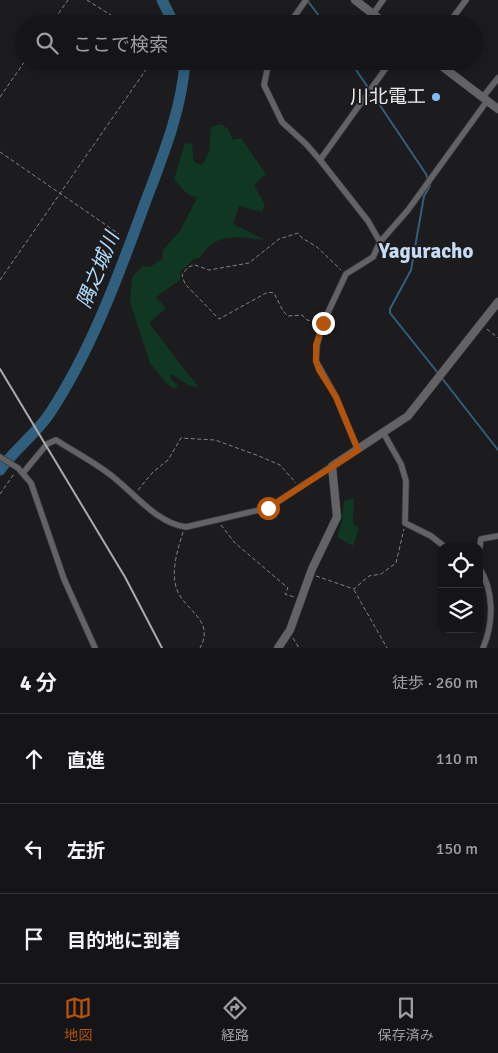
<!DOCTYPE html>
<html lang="ja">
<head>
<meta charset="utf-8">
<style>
  :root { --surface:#151416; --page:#222123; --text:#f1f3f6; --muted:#9d9ea1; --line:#343335; --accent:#b45309 }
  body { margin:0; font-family:Signika,"Noto Sans JP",sans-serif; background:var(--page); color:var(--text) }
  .controls { position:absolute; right:15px; bottom:15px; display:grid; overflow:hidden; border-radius:10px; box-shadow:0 2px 12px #0003 }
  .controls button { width:45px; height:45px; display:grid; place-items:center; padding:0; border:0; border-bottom:1px solid var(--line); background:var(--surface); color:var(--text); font:25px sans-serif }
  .stop { position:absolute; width:15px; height:15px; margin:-11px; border:4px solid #b45309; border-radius:50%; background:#fff }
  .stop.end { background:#b45309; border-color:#fff; box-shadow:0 1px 5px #0008 }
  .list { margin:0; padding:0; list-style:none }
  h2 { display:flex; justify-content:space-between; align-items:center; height:65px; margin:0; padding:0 20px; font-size:21px }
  h2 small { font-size:16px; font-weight:400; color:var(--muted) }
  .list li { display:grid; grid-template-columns:32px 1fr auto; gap:15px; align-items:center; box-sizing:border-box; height:90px; padding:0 20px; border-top:1px solid var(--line) }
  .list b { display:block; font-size:19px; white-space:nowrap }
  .list em { font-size:16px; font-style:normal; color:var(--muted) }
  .icon { flex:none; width:28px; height:28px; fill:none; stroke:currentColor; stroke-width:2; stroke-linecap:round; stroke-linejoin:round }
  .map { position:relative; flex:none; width:498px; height:648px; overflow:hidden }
  .search { position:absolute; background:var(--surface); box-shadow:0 2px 12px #0003; left:15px; right:15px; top:15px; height:55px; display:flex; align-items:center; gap:12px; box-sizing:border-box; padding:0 18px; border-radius:28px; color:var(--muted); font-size:19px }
  .sheet { height:335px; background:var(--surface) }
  nav { display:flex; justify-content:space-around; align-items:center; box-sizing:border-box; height:70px; border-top:1px solid var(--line); background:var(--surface); font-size:14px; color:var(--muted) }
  nav a { display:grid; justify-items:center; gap:2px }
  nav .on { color:var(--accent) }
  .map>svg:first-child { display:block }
  .green { fill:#0f3721 }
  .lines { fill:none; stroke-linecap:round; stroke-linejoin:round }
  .stream { stroke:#30607e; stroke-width:2 }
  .river { stroke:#30607e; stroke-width:11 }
  .minor-casing { stroke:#39383a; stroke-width:7 }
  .tertiary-casing { stroke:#39383a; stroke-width:9 }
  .path { stroke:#838385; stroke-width:1; stroke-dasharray:4 2.5; stroke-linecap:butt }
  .minor { stroke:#636265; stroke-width:5.5 }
  .tertiary { stroke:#636265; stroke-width:8 }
  .rail { stroke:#ababac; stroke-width:2 }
  .route { stroke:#b45309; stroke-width:6 }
  .poi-dot { fill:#81bcfa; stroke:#1c1b1e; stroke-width:2 }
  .labels { text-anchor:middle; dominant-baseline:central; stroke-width:4; stroke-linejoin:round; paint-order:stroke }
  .poi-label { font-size:19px; fill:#ebebec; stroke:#1c1b1e; text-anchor:end }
  .water-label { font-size:20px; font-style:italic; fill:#b2defb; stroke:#1c1b1e }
  .quarter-label { font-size:21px; font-weight:bold; fill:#c6dcf4; stroke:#1c1b1e }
</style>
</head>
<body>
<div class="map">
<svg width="498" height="648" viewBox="0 0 498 648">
  <rect width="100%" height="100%" fill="#1c1b1e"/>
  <path class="green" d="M221 124 228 129 233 140 241 138 266 174 254 185 265 205 262 212 239 206 233 224 265 240C238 237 216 231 200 258L194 259 180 272V280L156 297 166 308 149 323 199 388 188 385 172 374 170 378 178 386 174 389 165 382 150 363 130 302 132 277 143 266 150 267 162 259 163 250 180 231 197 198 186 193 174 179 185 143 192 144 194 162 202 165 209 152 211 127Z
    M354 498 353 524 359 528 353 546 337 537 342 521 344 501Z"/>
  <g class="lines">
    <path class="stream" d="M307 0 325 24
      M350 61 369 89
      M371 92 426 174 430 186 424 196 411 270 390 309V313L438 373
      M441 377 498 450"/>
    <path class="river" d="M162 0 174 24
      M0 470C14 450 36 434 50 413 92 349 119 274 145 203 162 158 182 110 185 61"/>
    <defs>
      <path id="minor" d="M373 14 383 0
        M289 24 306 0
        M448 24 466 0
        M269 61 264 85 282 122 306 144 320 160 368 221 380 242
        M483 97 498 78
        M320 160 391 61
        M384 434 401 464 406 481 405 523 431 536 445 547
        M358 450 336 397 316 361 317 345 323 323 346 274 373 257 380 242 408 210 487 101
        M0 457 18 468 31 483 64 579 95 648
        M23 473 47 444 56 440C73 451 92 461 108 473 132 490 155 523 186 527L268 508 332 466
        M479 552 481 539 498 536
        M479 567C494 591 494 622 483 648"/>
      <path id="tertiary" d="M355 0 386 24
        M435 61 498 109
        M278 648 290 630 312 569 337 517 332 466 408 416 498 302"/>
    </defs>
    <use href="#minor" class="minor-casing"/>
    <use href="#tertiary" class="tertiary-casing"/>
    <path class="path" d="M87 0 125 24
      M51 24 68 0
      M0 97 25 61
      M0 152 119 234
      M0 280 152 61
      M316 322 307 320 302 315 288 316 283 311 274 293 268 292 219 319 185 284 182 275 188 267 195 265 209 270 249 263 279 239 298 233 302 238 317 247 341 270
      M487 329 498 338
      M138 490 153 472 168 460 181 438 215 440 259 456 280 465 296 483
      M0 494 14 474
      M221 525 235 543 288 588 285 594 294 597
      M183 532C178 549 171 569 176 587 183 611 216 619 200 648
      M316 576 354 589 369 576 381 574 396 563 404 529
      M354 590 387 648
      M293 638 299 648"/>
    <use href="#minor" class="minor"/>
    <use href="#tertiary" class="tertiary"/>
    <path class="rail" d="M0 369 125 577 162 648"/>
  </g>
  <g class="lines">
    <path class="route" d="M268 508 358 450 336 397 319 370 316 361V345L323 323"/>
  </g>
  <circle class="poi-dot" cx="436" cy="97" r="5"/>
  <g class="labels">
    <g class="poi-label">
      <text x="426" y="97">川北電工</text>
    </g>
    <g class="water-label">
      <text transform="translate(98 270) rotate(-68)">隅之城川</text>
    </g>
    <g class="quarter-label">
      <text x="426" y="251">Yaguracho</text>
    </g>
  </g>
</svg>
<div class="controls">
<button><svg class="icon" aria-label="locate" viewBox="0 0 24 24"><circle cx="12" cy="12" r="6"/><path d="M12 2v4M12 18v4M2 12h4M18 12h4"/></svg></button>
<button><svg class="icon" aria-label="layers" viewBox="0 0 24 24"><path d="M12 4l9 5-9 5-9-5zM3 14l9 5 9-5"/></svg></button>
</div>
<div class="stop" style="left:268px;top:508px"></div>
<div class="stop end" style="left:323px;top:323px"></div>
<div class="search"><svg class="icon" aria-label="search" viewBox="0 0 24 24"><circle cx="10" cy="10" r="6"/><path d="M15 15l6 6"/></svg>ここで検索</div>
</div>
<section class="sheet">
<h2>4 分<small>徒歩 · 260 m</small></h2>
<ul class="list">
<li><svg class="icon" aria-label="ahead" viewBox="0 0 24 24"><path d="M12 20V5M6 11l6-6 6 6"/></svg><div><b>直進</b></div><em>110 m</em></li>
<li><svg class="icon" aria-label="left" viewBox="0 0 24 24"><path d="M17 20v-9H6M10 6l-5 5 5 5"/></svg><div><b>左折</b></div><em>150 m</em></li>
<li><svg class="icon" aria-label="arrive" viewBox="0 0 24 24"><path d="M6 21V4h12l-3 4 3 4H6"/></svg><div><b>目的地に到着</b></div></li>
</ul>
</section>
<nav>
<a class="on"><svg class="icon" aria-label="map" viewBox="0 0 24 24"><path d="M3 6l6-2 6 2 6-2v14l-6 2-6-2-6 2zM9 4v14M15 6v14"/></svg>地図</a>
<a><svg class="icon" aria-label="directions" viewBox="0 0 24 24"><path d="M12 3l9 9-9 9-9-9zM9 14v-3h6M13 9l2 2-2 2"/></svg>経路</a>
<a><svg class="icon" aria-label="saved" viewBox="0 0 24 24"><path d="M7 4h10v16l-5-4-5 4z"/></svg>保存済み</a>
</nav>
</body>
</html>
